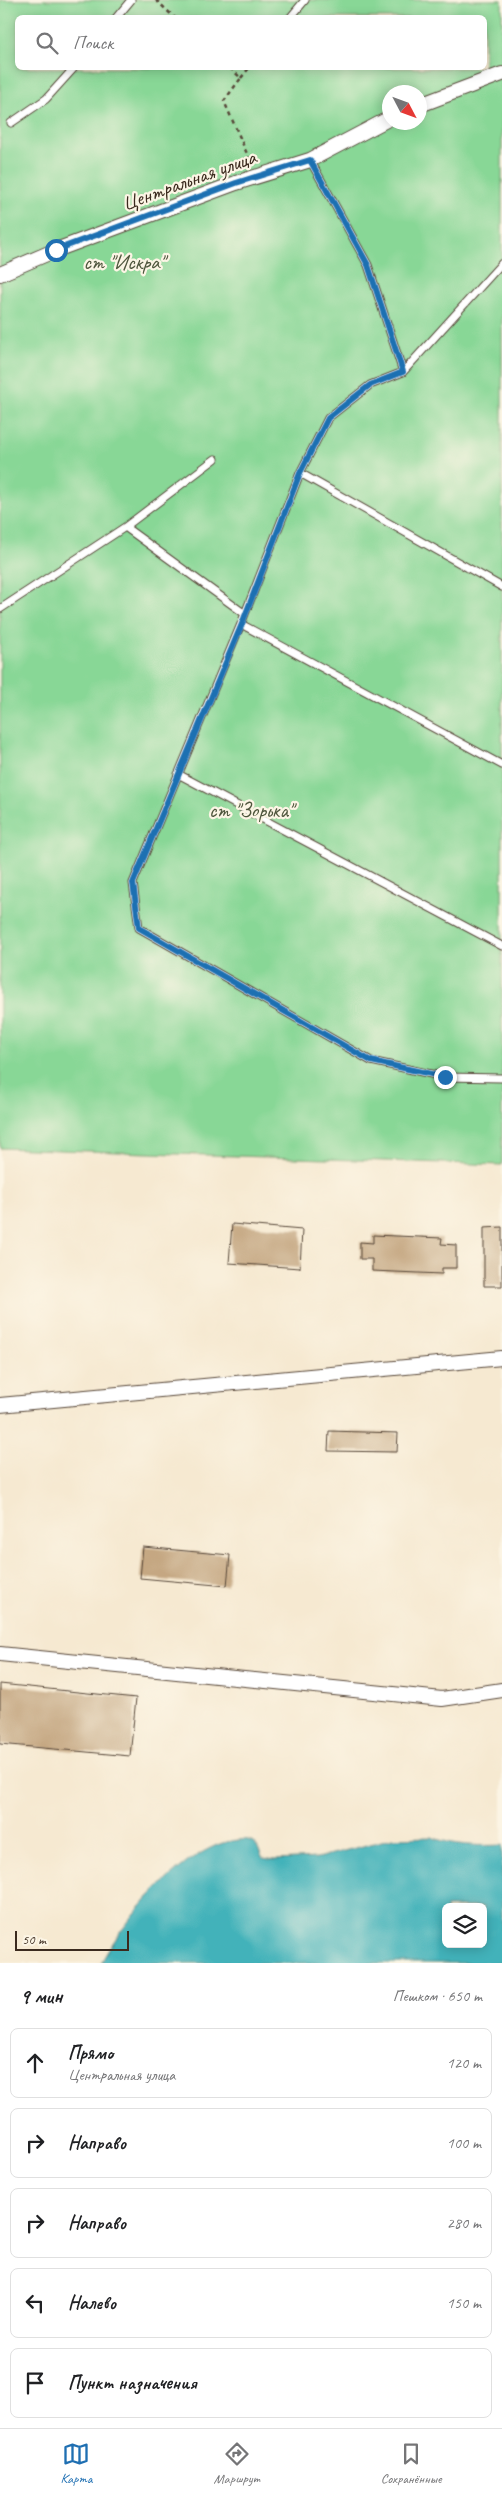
<!DOCTYPE html>
<html lang="ru">
<head>
<meta charset="utf-8">
<style>
  :root { --surface:#fff; --page:#f2f2f2; --text:#202124; --muted:#757577; --line:#e0e0e0; --accent:#1f6fb2 }
  body { margin:0; font-family:Caveat,sans-serif; background:var(--page); color:var(--text) }
  .controls { position:absolute; right:15px; bottom:15px; display:grid; overflow:hidden; border-radius:8px; box-shadow:0 2px 12px #0003 }
  .controls button { width:45px; height:45px; display:grid; place-items:center; padding:0; border:0; border-bottom:1px solid var(--line); background:var(--surface); color:var(--text); font:25px sans-serif }
  .compass { position:absolute; left:382px; top:85px; width:45px; height:45px; border-radius:50%; background:var(--surface); box-shadow:0 2px 12px #0003; rotate:131deg }
  .scale { position:absolute; left:15px; bottom:12px; width:114px; box-sizing:border-box; padding-left:5px; border:2px solid #3b2a1e; border-top:0; font-size:14px; line-height:18px; white-space:nowrap; color:#3b2a1e; -webkit-text-stroke:4px #fcf5e5; paint-order:stroke }
  .stop { position:absolute; width:15px; height:15px; margin:-11px; border:4px solid #1f6fb2; border-radius:50%; background:#fff }
  .stop.end { background:#1f6fb2; border-color:#fff; box-shadow:0 1px 5px #0008 }
  .list { margin:0; padding:0; list-style:none }
  h2 { display:flex; justify-content:space-between; align-items:center; height:65px; margin:0; padding:0 20px; font-size:21px }
  h2 small { font-size:16px; font-weight:400; color:var(--muted) }
  .list li { display:grid; grid-template-columns:32px 1fr auto; gap:15px; align-items:center; box-sizing:border-box; height:70px; margin:0 10px 10px; padding:0 10px; border:1px solid var(--line); border-radius:8px }
  .list b { display:block; font-size:19px; white-space:nowrap }
  .list p { margin:0; font-size:16px; white-space:nowrap; color:var(--muted) }
  .list em { font-size:16px; font-style:normal; color:var(--muted) }
  .icon { flex:none; width:28px; height:28px; fill:none; stroke:currentColor; stroke-width:2; stroke-linecap:round; stroke-linejoin:round }
  .map { position:relative; flex:none; width:502px; height:1963px; overflow:hidden }
  .search { position:absolute; background:var(--surface); box-shadow:0 2px 12px #0003; left:15px; right:15px; top:15px; height:55px; display:flex; align-items:center; gap:12px; box-sizing:border-box; padding:0 18px; border-radius:8px; color:var(--muted); font-size:19px }
  .sheet { height:465px; background:var(--surface) }
  nav { display:flex; justify-content:space-around; align-items:center; box-sizing:border-box; height:70px; border-top:1px solid var(--line); background:var(--surface); font-size:14px; color:var(--muted) }
  nav a { display:grid; justify-items:center; gap:2px }
  nav .on { color:var(--accent) }
  .map>svg:first-child { display:block }
  .green { fill:#88d796; stroke:#62805a; fill-rule:evenodd }
  .water { fill:#42b2ba; stroke:#3e6e6c; fill-rule:evenodd }
  .building { fill:#c5a782 }
  .lines { fill:none; stroke-linecap:round; stroke-linejoin:round }
  .lane-casing { stroke:#574739; stroke-width:9 }
  .street-casing { stroke:#574739; stroke-width:16 }
  .path { stroke:#574739; stroke-width:2.5; stroke-dasharray:4 4; stroke-linecap:butt }
  .lane { stroke:#fff; stroke-width:7 }
  .street { stroke:#fff; stroke-width:14 }
  .route { stroke:#1f6fb2; stroke-width:6 }
  .labels { text-anchor:middle; dominant-baseline:central; stroke-width:4.5; stroke-linejoin:round; paint-order:stroke }
  .street-label { font-size:21px; fill:#3b2a1e; stroke:#fcf5e5 }
  .park-label { font-size:21px; fill:#4e553c; stroke:#fcf5e5 }
</style>
</head>
<body>
<div class="map">
<svg width="502" height="1963" viewBox="0 0 502 1963">
  <rect width="100%" height="100%" fill="#fcf5e5"/>
  <filter id="ink" filterUnits="userSpaceOnUse"><feTurbulence type="fractalNoise" baseFrequency=".02" numOctaves="2"/><feDisplacementMap in="SourceGraphic" scale="10" xChannelSelector="R" yChannelSelector="G"/><feConvolveMatrix kernelMatrix="1 2 1 2 8 2 1 2 1" color-interpolation-filters="sRGB"/></filter>
  <filter id="wash" filterUnits="userSpaceOnUse"><feTurbulence type="fractalNoise" baseFrequency=".0096" numOctaves="4" result="noise"/><feDisplacementMap in="SourceGraphic" scale="20" xChannelSelector="R" yChannelSelector="G"/><feGaussianBlur stdDeviation="1.12" result="paint"/><feColorMatrix in="noise" values="0 0 0 0 0 0 0 0 0 0 0 0 0 0 0 0 0 1.4 0 .05"/><feComposite in="paint" operator="in"/></filter>
  <g filter="url(#wash)">
    <rect width="100%" height="100%" fill="#f6e9d1"/>
    <path class="green" d="M0 0H502V1165L0 1148ZM18 18H484V68H18ZM390 92H420V122H390Z"/>
    <path class="water" d="M431 1837C455 1846 477 1846 502 1845V1963H101C123 1921 184 1849 231 1841 239 1840 247 1838 253 1842 259 1846 259 1853 263 1858L275 1860 317 1858 393 1838ZM446 1907H483V1944H446Z"/>
    <g id="blocks">
      <path class="building" d="M232 1224 302 1230 300 1268 229 1263Z
        M502 1227V1286H484V1228Z
        M373 1235 442 1238 441 1244 456 1245V1268H442V1274L372 1271V1259H360V1242L373 1243Z
        M329 1431 398 1433 397 1452 328 1451Z
        M143 1547 230 1555 227 1586 140 1578Z
        M0 1684 136 1698 130 1756 0 1744Z"/>
    </g>
  </g>
  <g filter="url(#ink)">
    <use href="#blocks" fill-opacity="0" stroke="#574739" stroke-width="1"/>
    <g class="lines">
      <defs>
        <path id="lane" d="M116 18 131 0
          M290 18 305 0
          M11 123 46 99 74 68
          M310 160 368 265 403 372
          M502 263 403 372 370 385 328 418 300 473 241 624 133 883 139 928 371 1061 445 1077 502 1078
          M300 473 502 587
          M125 527 215 459
          M0 609 125 527 245 614
          M241 624 502 765
          M178 774 502 946"/>
        <path id="street" d="M420 105 502 74
          M0 274 56 250 236 183 310 160 390 118
          M0 1405 502 1358
          M0 1654 442 1699 502 1690"/>
      </defs>
      <use href="#lane" class="lane-casing"/>
      <use href="#street" class="street-casing"/>
      <path class="path" d="M156 0 175 18
        M230 68 241 78 224 101 251 163
        M241 78 249 68"/>
      <use href="#lane" class="lane"/>
      <use href="#street" class="street"/>
    </g>
  </g>
  <g class="lines" filter="url(#ink)">
    <path class="route" d="M56 250 236 183 310 160 368 265 403 372 370 385 328 418 300 473 242 624 133 883 139 928 371 1061 445 1077"/>
  </g>
  <g class="labels">
    <g class="street-label">
      <text transform="translate(189 180) rotate(-20)">Центральная улица</text>
    </g>
    <g class="park-label">
      <text x="124" y="262">ст "Искра"</text>
      <text x="251" y="810">ст "Зорька"</text>
    </g>
  </g>
</svg>
<div class="controls">
<button><svg class="icon" aria-label="layers" viewBox="0 0 24 24"><path d="M12 4l9 5-9 5-9-5zM3 14l9 5 9-5"/></svg></button>
</div>
<svg class="compass" viewBox="-18 -18 36 36"><path d="M0-13l5 13h-10z" fill="#e53935"/><path d="M0 13l5-13h-10z" fill="#757577"/></svg>
<div class="scale">50 m</div>
<div class="stop" style="left:56px;top:250px"></div>
<div class="stop end" style="left:445px;top:1077px"></div>
<div class="search"><svg class="icon" aria-label="search" viewBox="0 0 24 24"><circle cx="10" cy="10" r="6"/><path d="M15 15l6 6"/></svg>Поиск</div>
</div>
<section class="sheet">
<h2>9 мин<small>Пешком · 650 m</small></h2>
<ul class="list">
<li><svg class="icon" aria-label="ahead" viewBox="0 0 24 24"><path d="M12 20V5M6 11l6-6 6 6"/></svg><div><b>Прямо</b><p>Центральная улица</p></div><em>120 m</em></li>
<li><svg class="icon" aria-label="right" viewBox="0 0 24 24"><path d="M7 20v-9h11M14 6l5 5-5 5"/></svg><div><b>Направо</b></div><em>100 m</em></li>
<li><svg class="icon" aria-label="right" viewBox="0 0 24 24"><path d="M7 20v-9h11M14 6l5 5-5 5"/></svg><div><b>Направо</b></div><em>280 m</em></li>
<li><svg class="icon" aria-label="left" viewBox="0 0 24 24"><path d="M17 20v-9H6M10 6l-5 5 5 5"/></svg><div><b>Налево</b></div><em>150 m</em></li>
<li><svg class="icon" aria-label="arrive" viewBox="0 0 24 24"><path d="M6 21V4h12l-3 4 3 4H6"/></svg><div><b>Пункт назначения</b></div></li>
</ul>
</section>
<nav>
<a class="on"><svg class="icon" aria-label="map" viewBox="0 0 24 24"><path d="M3 6l6-2 6 2 6-2v14l-6 2-6-2-6 2zM9 4v14M15 6v14"/></svg>Карта</a>
<a><svg class="icon" aria-label="directions" viewBox="0 0 24 24"><path d="M12 3l9 9-9 9-9-9zM9 14v-3h6M13 9l2 2-2 2"/></svg>Маршрут</a>
<a><svg class="icon" aria-label="saved" viewBox="0 0 24 24"><path d="M7 4h10v16l-5-4-5 4z"/></svg>Сохранённые</a>
</nav>
</body>
</html>
